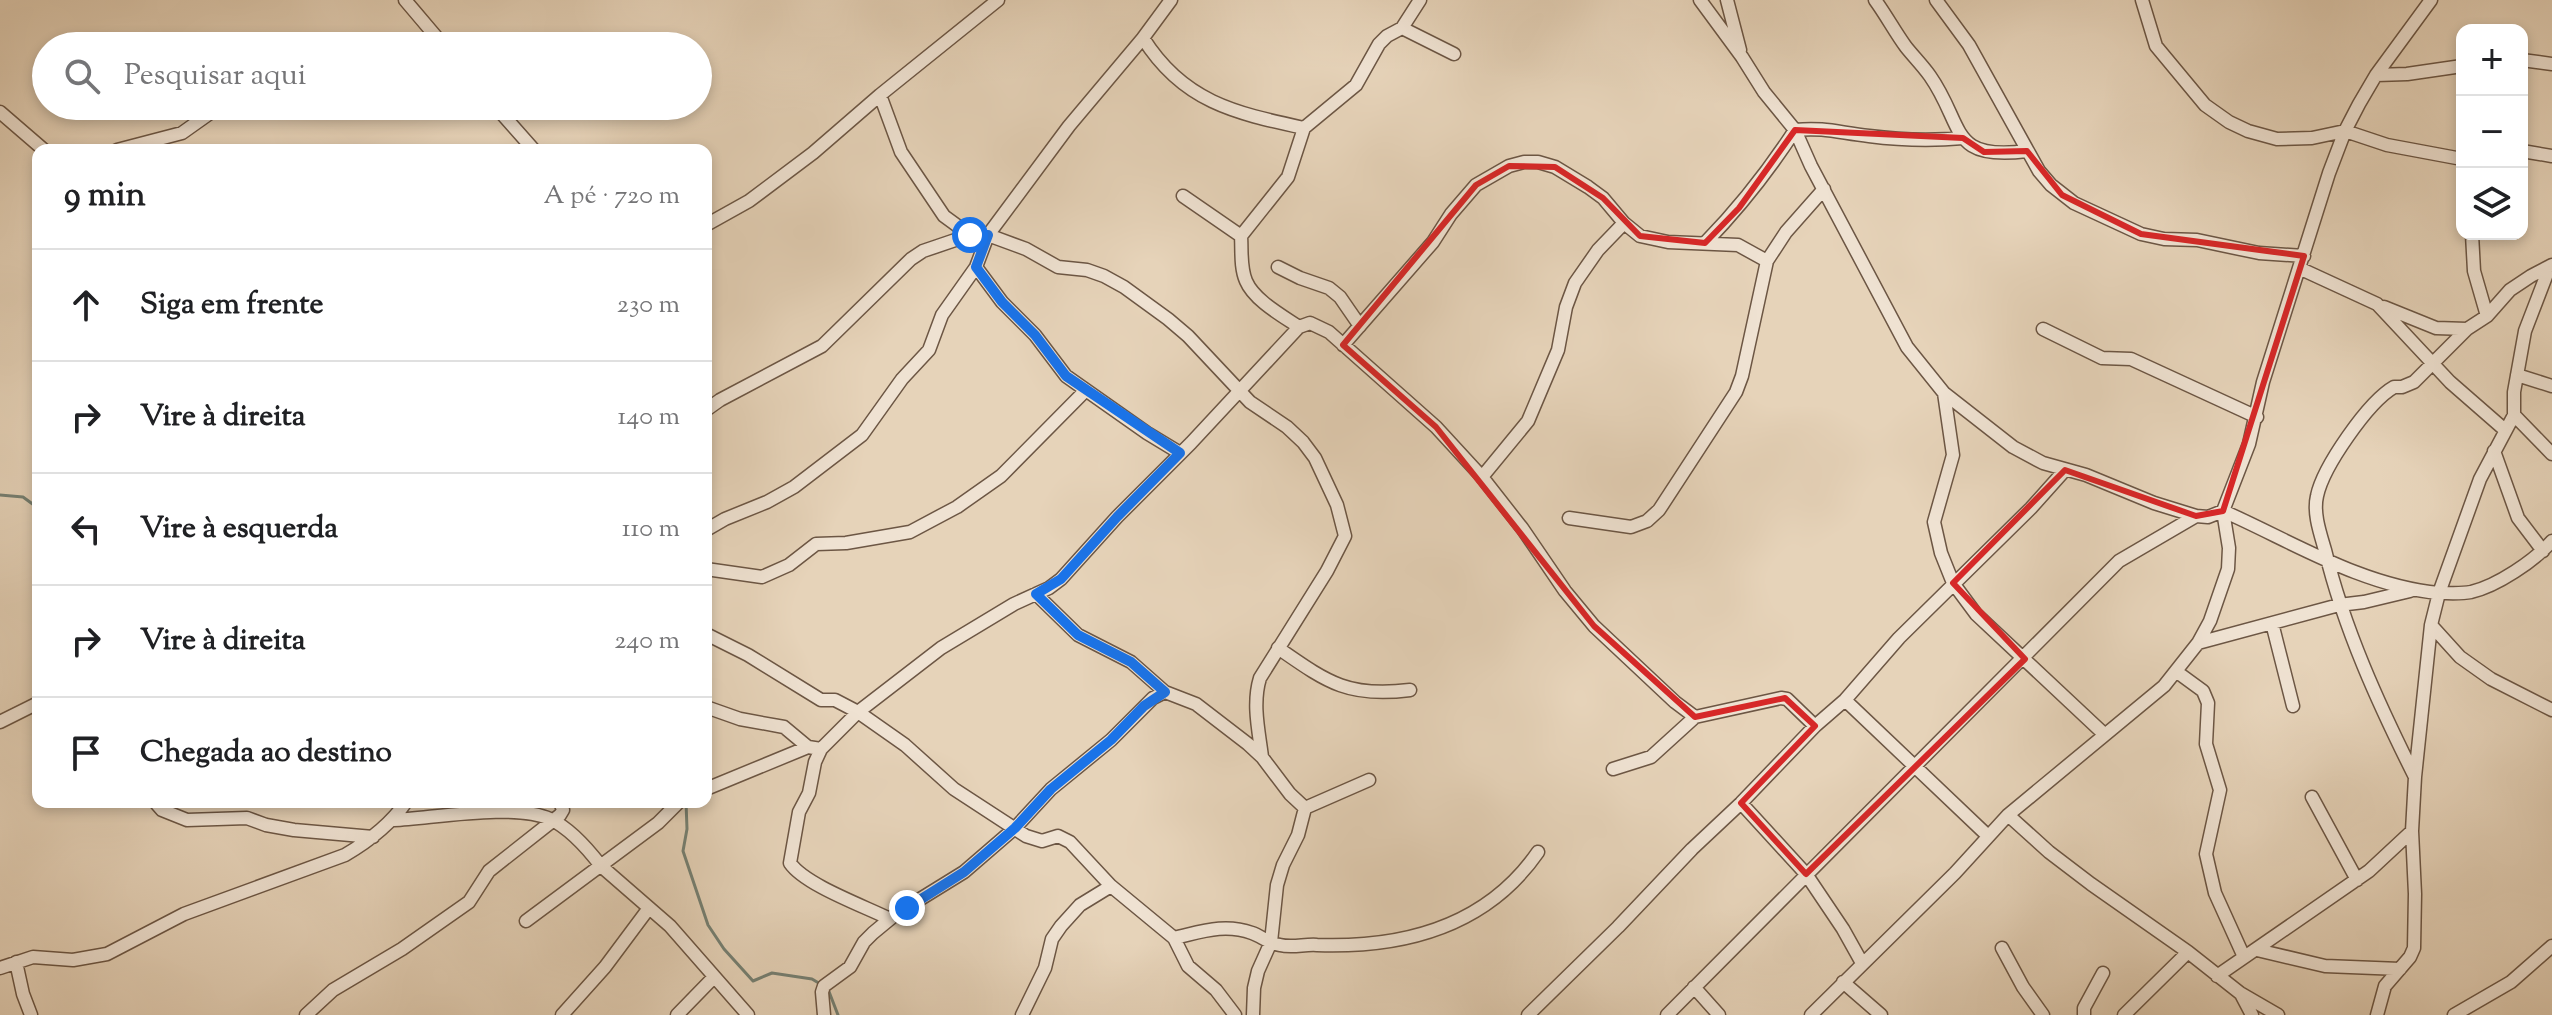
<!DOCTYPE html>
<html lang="pt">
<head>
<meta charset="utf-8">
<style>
  :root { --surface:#fff; --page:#f6f6f6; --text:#202124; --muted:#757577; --line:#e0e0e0 }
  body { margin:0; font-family:"Sorts Mill Goudy",serif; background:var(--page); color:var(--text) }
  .controls { position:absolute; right:24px; top:24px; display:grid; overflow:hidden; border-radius:16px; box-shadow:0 4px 12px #0003 }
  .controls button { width:72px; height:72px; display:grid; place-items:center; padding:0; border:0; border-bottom:2px solid var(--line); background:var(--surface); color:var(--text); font:40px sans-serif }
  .stop { position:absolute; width:24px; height:24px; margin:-18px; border:6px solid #1a73e8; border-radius:50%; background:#fff }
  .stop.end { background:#1a73e8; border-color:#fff; box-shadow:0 2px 8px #0008 }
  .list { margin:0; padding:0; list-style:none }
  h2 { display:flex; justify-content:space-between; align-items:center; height:104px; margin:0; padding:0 32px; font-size:34px }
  h2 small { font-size:26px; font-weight:400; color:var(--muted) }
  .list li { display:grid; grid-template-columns:52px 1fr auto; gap:24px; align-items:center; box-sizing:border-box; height:112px; padding:0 32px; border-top:2px solid var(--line) }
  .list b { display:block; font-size:30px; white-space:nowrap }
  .list em { font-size:26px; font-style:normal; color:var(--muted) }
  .icon { flex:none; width:44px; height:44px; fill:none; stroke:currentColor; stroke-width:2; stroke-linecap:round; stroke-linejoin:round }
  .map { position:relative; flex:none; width:2552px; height:1015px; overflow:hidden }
  .search { position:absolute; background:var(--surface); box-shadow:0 4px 12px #0003; left:32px; top:32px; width:680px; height:88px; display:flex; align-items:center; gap:20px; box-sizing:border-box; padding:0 28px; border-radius:44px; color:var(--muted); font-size:30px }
  .panel { position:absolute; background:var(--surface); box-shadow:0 4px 12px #0003; left:32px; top:144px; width:680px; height:664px; border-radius:16px }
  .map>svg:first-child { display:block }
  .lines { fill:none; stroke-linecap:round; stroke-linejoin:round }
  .stream { stroke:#758073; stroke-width:3 }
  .minor-casing { stroke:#6c5644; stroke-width:15 }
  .minor { stroke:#efe2d2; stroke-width:12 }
  .route { stroke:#1a73e8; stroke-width:10 }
  .marked { fill:none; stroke:#d62828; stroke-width:6; stroke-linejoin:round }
</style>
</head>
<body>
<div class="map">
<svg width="2552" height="1015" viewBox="0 0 2552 1015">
  <rect width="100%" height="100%" fill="#e6d3b9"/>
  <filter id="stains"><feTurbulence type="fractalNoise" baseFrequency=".0025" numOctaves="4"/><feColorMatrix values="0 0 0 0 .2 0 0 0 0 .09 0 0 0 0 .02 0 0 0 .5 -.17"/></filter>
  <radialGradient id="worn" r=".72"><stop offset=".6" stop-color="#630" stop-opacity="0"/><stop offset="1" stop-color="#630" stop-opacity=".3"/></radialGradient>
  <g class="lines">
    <path class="stream" d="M0 495 23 497 38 508
      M686 802 687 829 683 851 708 925 724 949 753 981 772 973 812 979 822 985
      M828 989 838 1015"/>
    <defs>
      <path id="minor" d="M405 0 444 46
        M1700 0 1742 57 1764 92 1795 130 1811 166 1907 347 1944 393 2013 447 2043 463 2086 475 2154 503 2196 516 2208 517 2223 511C2293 542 2362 586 2439 593L2480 479 2514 415V392L2525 331 2550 266
        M1727 0 1740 50
        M1875 0C1886 15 1895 32 1906 47 1914 57 1923 66 1930 76 1965 126 1948 161 2027 151
        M1936 0 1969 45 2039 171 2051 185 2074 203 2141 234 2164 239 2197 240 2259 253 2304 256
        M2142 0 2156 46 2205 105 2229 122 2248 131 2277 139 2312 138 2345 131 2387 145 2462 159
        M1402 28 1420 0
        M1143 38C1183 102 1235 113 1304 128
        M1454 54 1402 28 1387 36 1379 44 1356 85 1304 128 1288 177 1241 236C1242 250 1240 267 1246 281 1254 300 1281 315 1299 327L1310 323 1329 332 1436 427 1482 477 1522 528 1565 591 1594 626 1675 702 1695 717 1781 698 1787 699 1815 726
        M2522 60 2552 64
        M2376 75 2407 74 2462 66
        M880 95 901 152 944 216 970 235H988L1026 249 1058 267 1087 270 1104 276 1124 287 1168 319 1188 336 1250 402 1287 427 1303 442 1315 458 1337 505 1345 536 1327 571 1260 678C1252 704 1259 732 1262 757
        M495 106 534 150
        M0 112 44 150
        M117 150 182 133 213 111 260 106
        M2522 151 2552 156
        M1183 196 1241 236
        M706 225 749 201 813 153 880 95 998 0
        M2472 234 2474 271 2487 316
        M1705 243C1741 206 1767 173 1795 130 1825 127 1840 133 1869 136 1900 140 1932 141 1963 138
        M976 267 1002 302 1035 335 1066 376 1147 433 1180 453
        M1278 267 1300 278 1329 288 1340 297 1360 326
        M2301 269 2377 304 2450 382 2505 430
        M2384 307 2436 328 2467 329
        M2043 329 2102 358 2131 359 2257 417
        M1343 345 1433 242 1451 214 1476 185 1509 166 1524 162H1538L1555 167 1588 187 1603 198 1624 223 1640 236 1668 242 1738 245 1767 261 1786 232 1824 189
        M2517 375 2552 386
        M1944 393 1953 455 1934 522 1941 553 1953 583 1976 614 2104 734
        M706 410 720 400 822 346 911 259 923 251 970 235
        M2514 415 2552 454
        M2494 451 2518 518 2543 551
        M1482 477 1528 421 1558 350 1566 307 1575 283 1598 250 1624 223
        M1569 518 1631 527 1647 521 1659 510 1736 392 1742 376 1767 261
        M706 530 725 519 767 502 794 487 862 435 902 379 929 350 942 315 976 267 988 235 1069 126 1143 38 1171 0
        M706 569 762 577 789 565 816 544 846 543 910 532 957 507 1001 476 1086 390
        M1036 594 1078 635 1131 662 1165 692
        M2272 623 2293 706
        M2431 625 2460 657 2491 679 2552 710
        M706 634 748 655 821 700H835L858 712 905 745 954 789 1026 836 1042 841 1058 836 1070 842 1111 886 1174 938 1188 966 1216 990 1235 1015
        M2198 643 2339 605 2364 602 2410 591
        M1278 648C1327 682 1348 698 1410 690
        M2177 672 2203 691 2208 703 2206 744 2220 790 2206 854 2215 893 2244 957
        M1845 700 1988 836
        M706 707 740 719 784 727 808 747 821 749 858 712 941 648 1014 604 1049 588 1061 579 1117 517 1191 443 1299 327
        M0 722 38 703
        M821 749 815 762 809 793 799 812 790 863C805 885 864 906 890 919
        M1613 769 1651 757 1695 717
        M2415 777C2379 705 2344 629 2325 550 2320 533 2313 513 2317 496 2323 467 2368 402 2394 387H2402L2414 382 2467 329 2487 316 2510 290 2531 276 2552 265
        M706 789 808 747
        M2312 797 2357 880
        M155 802 162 810 187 820 247 818 266 825 294 830 373 837
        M1741 803 1806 874 1843 929 1862 963
        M1305 808 1369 780
        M2008 815 2049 852 2091 884 2188 952 2240 993 2278 1015
        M394 820C434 818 515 803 550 819 569 828 588 849 601 866L670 926 748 1015
        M526 921 658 823 679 802
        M1174 938C1201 932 1224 923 1252 933 1261 936 1270 944 1280 945 1292 948 1305 944 1317 945 1403 948 1486 927 1538 852
        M2002 948 2023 987 2043 1015
        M2257 950 2325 966 2400 969
        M16 962 23 994 31 1015
        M0 968 33 957 73 960 107 954 184 914 345 855C369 841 390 825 406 802
        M2217 976 2369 871 2412 831
        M1843 982 1881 1015
        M1694 987 1719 1015
        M2242 996 2252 1015
        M306 1015 333 990 402 949 469 902 489 871 560 815 563 810 560 802
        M562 1015 605 967 649 908
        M677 1015 714 977
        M824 1015 822 992 824 986 850 967 864 942 873 933 896 914 964 872 1015 828 1051 789 1111 740 1153 698 1165 692 1196 704 1248 744 1262 757 1290 794 1305 808 1298 835 1283 865 1277 885 1271 942 1258 971 1254 988 1253 1015
        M1022 1015 1045 968 1052 939 1061 926 1080 905 1111 886
        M1528 1015 1618 927 1692 849 1741 803 1815 726 1845 700 1899 638 2031 508 2065 470
        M1667 1015 2119 561 2196 516
        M1811 1015 1955 873 2008 815 2164 686 2198 643 2210 621 2228 569 2229 548 2223 511 2249 444 2263 382 2329 173 2345 131 2359 104 2376 75 2431 0
        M2084 1015V1008L2103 973
        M2124 1015 2188 952
        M2377 1015 2385 986 2410 957 2414 948 2415 894 2412 831 2415 777 2431 625 2439 593C2449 593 2461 594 2471 592 2497 586 2534 561 2552 541
        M2454 1015 2511 982 2552 946"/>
    </defs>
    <use href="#minor" class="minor-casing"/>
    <use href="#minor" class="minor"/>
  </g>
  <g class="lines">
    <path class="route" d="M907 908 964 872 1015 828 1051 789 1111 740 1144 706 1165 692 1131 662 1078 635 1036 594 1061 579 1117 517 1180 453 1066 376 1035 335 1002 302 976 267 988 235H970"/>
  </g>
  <path class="marked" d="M1795 130 1963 138 1984 152 2027 151 2062 195 2141 234 2304 256 2223 511 2196 516 2065 470 1953 583 2025 659 1806 874 1741 803 1815 726 1785 698 1695 717 1594 626 1436 427 1343 345 1476 185 1509 166 1555 167 1603 198 1640 236 1705 243 1739 208Z"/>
  <rect width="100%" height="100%" filter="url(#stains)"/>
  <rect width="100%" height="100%" fill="url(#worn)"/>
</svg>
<div class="controls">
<button>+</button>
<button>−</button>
<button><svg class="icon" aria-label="layers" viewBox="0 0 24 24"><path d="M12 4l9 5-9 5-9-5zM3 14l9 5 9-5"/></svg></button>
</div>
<div class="stop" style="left:970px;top:235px"></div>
<div class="stop end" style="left:907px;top:908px"></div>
<div class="search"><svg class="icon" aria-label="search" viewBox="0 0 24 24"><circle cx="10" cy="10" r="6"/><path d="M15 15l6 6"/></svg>Pesquisar aqui</div>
<section class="panel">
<h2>9 min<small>A pé · 720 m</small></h2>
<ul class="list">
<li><svg class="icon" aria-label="ahead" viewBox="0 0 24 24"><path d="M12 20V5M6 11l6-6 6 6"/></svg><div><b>Siga em frente</b></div><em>230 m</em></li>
<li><svg class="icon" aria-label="right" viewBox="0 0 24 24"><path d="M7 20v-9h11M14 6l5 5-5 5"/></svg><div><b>Vire à direita</b></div><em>140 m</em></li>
<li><svg class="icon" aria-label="left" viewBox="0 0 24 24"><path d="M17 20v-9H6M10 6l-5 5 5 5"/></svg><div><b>Vire à esquerda</b></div><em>110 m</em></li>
<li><svg class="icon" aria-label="right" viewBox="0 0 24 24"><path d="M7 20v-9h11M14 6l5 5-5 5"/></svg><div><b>Vire à direita</b></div><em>240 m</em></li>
<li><svg class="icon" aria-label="arrive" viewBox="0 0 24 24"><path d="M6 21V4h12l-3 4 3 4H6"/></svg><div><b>Chegada ao destino</b></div></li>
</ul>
</section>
</div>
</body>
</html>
